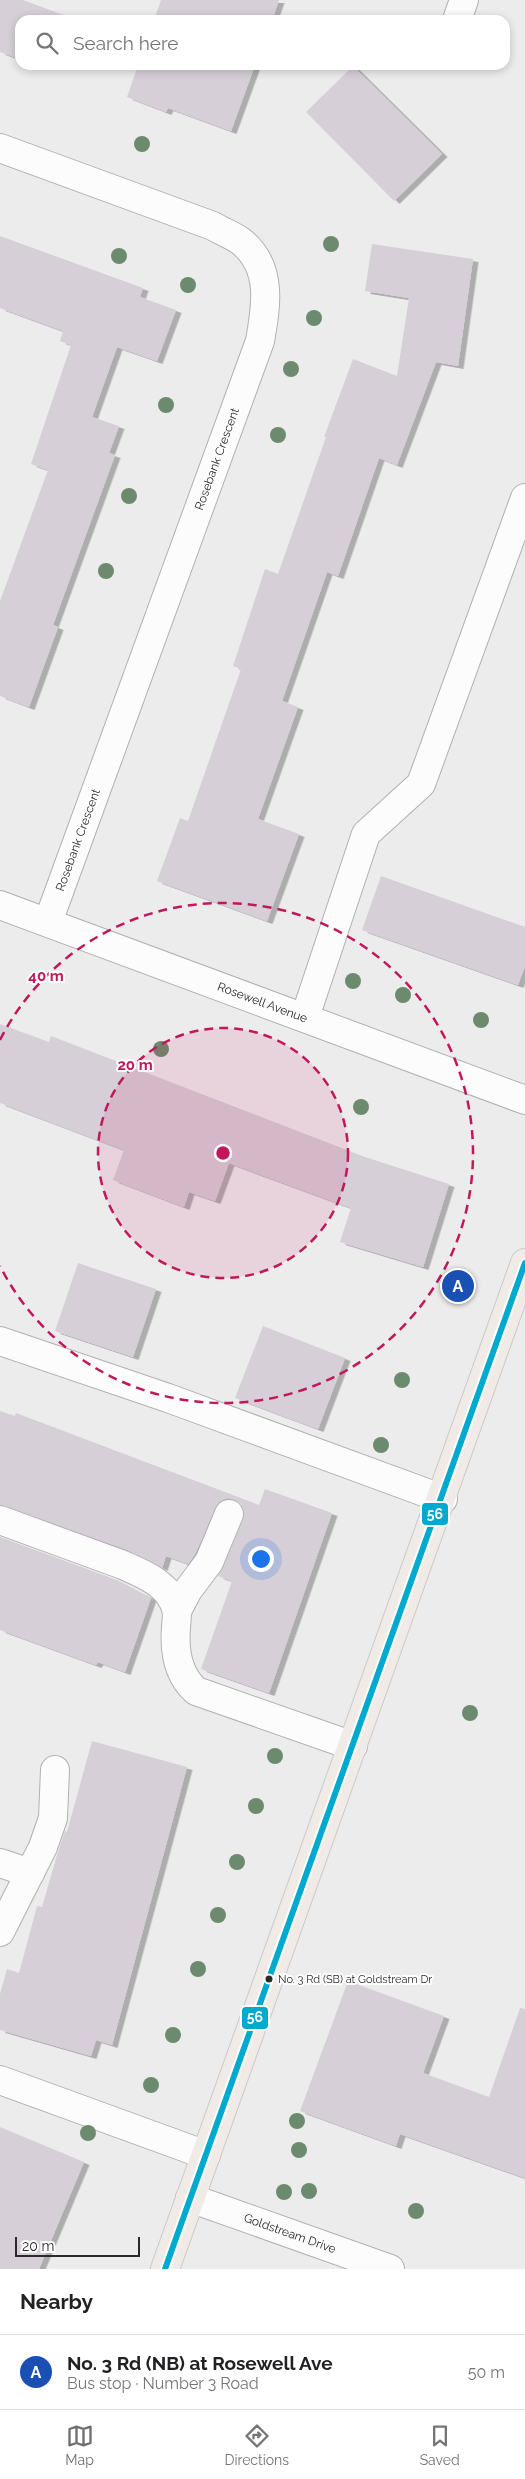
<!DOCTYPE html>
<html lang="en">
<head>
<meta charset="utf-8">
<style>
  :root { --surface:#fff; --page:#f2f2f2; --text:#202124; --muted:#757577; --line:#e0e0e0; --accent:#6f6e6f }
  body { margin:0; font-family:Raleway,sans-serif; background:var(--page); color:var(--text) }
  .scale { position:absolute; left:15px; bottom:12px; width:125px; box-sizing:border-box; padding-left:5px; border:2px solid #2b2a2b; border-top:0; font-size:14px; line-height:18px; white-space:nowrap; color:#2b2a2b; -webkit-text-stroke:4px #fff; paint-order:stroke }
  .you { position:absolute; left:260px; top:1558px; width:18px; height:18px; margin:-12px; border:4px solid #fff; border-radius:50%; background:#1a73e8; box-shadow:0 0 0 8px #1a73e833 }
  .badge { display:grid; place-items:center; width:32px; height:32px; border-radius:50%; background:var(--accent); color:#fff; font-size:16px; font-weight:700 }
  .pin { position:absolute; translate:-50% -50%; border:2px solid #fff; box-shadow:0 1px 5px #0006 }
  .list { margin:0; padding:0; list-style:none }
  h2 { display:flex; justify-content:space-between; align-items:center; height:65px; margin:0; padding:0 20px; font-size:21px }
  h2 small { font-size:16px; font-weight:400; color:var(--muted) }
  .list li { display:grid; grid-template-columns:32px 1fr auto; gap:15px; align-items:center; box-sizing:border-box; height:75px; padding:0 20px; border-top:1px solid var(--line) }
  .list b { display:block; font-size:19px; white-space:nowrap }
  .list p { margin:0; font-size:16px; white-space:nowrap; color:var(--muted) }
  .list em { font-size:16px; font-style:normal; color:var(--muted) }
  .icon { flex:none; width:28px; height:28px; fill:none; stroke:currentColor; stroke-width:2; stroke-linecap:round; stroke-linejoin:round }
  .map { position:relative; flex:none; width:525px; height:2269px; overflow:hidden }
  .search { position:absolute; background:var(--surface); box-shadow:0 2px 8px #0003; left:15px; right:15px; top:15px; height:55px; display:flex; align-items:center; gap:12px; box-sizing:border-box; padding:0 18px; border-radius:15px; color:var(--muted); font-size:19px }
  .sheet { height:140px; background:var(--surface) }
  nav { display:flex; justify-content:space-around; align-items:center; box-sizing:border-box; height:70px; border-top:1px solid var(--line); background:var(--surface); font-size:14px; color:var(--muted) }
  nav a { display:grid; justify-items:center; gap:2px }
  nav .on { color:var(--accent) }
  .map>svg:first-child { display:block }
  .building { fill:#d6cfd7; filter:url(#shadow) }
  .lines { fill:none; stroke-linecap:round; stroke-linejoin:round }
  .minor-casing { stroke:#b2b1b2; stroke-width:30 }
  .major-casing { stroke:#cac9ca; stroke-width:30 }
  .minor { stroke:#fcfcfc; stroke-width:28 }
  .major { stroke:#f1ebe8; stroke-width:28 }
  .bus-1-casing { stroke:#fff; stroke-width:10 }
  .bus-1 { stroke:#00a9ce; stroke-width:6 }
  .tree { fill:#6c8b6e }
  .ring { fill:none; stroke:#c2185b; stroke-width:2.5; stroke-dasharray:9 6 }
  .bus-dot { fill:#2b2a2b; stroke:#fff; stroke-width:2 }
  .labels { text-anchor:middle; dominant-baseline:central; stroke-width:4; stroke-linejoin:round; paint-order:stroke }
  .bus-label { font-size:11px; fill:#2b2a2b; stroke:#fff; text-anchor:start }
  .street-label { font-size:12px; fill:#2b2a2b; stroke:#fff }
  .centre { fill:#c2185b; stroke:#fff; stroke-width:2.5 }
  .ring-label { font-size:15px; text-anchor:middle; font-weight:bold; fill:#c2185b; stroke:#fff; stroke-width:4; stroke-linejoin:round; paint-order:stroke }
  .line-badge { stroke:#fff; stroke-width:2 }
  .badge-label { font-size:14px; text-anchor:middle; font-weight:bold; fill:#fff }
</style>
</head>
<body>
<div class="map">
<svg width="525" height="2269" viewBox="0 0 525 2269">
  <defs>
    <filter id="shadow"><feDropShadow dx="5.5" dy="3" stdDeviation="0" flood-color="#0004"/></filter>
  </defs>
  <rect width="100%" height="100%" fill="#edeced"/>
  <path class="building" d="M0 0H23L77 20H20V59L0 52Z
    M161 0H279L272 20H154Z
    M138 65H255L231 131 168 108 166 112 127 97Z
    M353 66 442 154 394 201 306 112Z
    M0 236 143 288 140 297 176 310 157 361 117 347 92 417 119 426 109 453 115 455 53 625 58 627 29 707 0 696V601L48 470 31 464 71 345 60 341 63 331 0 308Z
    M372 244 473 259 458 366 436 362 397 465 379 458 338 576 327 572 282 701 298 707 258 819 299 834 267 921 157 881 180 818 188 821 241 669 233 666 265 569 278 574 326 437H324L353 359 397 376 409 298 365 291Z
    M381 876 525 927V966L518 985 362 930Z
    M0 1024 49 1042 51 1036 365 1157 449 1184 423 1267 340 1242 351 1208 229 1163 215 1201 189 1192 184 1207 113 1180 124 1150 0 1103Z
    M78 1263 156 1289 133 1357 55 1331Z
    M263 1326 345 1358 318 1429 235 1398Z
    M0 1411 15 1416 16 1413 259 1505 265 1489 332 1513 269 1693 201 1669 232 1581 218 1576 243 1520 244 1512 241 1504 235 1500 227 1498 219 1502 195 1554 188 1564 166 1556 162 1568 128 1550 0 1505Z
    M0 1537 117 1580 151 1598 125 1672 98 1662 96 1665 0 1630Z
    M92 1741 187 1767 112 2045 96 2040 91 2056 0 2030V1994L7 1969 19 1973 37 1906 42 1907 57 1855 65 1831 67 1832Z
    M348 1981 444 2016 423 2073 489 2097 520 2008 525 2009V2178L400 2134 396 2146 300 2111Z
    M0 2127 84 2162 39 2269H0Z"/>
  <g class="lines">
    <defs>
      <g id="minor">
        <path d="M457 20 464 0"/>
        <path d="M0 148 213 226C223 232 235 236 243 243 273 269 266 307 260 341L48 922"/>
        <path id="s1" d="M0 905 525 1100"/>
        <path d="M305 1017 366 834 421 784 525 498"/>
        <path d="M0 1341 168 1398 443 1499"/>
        <path d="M0 1520 123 1565C141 1573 164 1582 173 1601 178 1610 177 1617 176 1627 174 1651 178 1675 196 1691L353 1746"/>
        <path d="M177 1611 188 1590 209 1562 229 1514"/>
        <path d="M0 1863 30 1873"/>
        <path d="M0 1932 43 1847 53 1818 55 1770"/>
        <path d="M0 2080 206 2155"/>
        <path id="s2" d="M190 2198 390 2269"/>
      </g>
      <path id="major" d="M165 2269 525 1263"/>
    </defs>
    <use href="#minor" class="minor-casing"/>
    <use href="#major" class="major-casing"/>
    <use href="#minor" class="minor"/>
    <use href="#major" class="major"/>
    <defs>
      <path id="bus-1" d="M165 2269 525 1263"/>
    </defs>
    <use href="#bus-1" class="bus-1-casing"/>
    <use href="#bus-1" class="bus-1"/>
  </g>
  <g class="tree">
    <circle cx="142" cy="144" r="8"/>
    <circle cx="331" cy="244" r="8"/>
    <circle cx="119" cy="256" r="8"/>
    <circle cx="188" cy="285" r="8"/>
    <circle cx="314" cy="318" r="8"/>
    <circle cx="291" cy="369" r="8"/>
    <circle cx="166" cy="405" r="8"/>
    <circle cx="278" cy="435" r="8"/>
    <circle cx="129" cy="496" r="8"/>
    <circle cx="106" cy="571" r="8"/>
    <circle cx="353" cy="981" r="8"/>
    <circle cx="403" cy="995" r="8"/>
    <circle cx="481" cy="1020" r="8"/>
    <circle cx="161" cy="1049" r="8"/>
    <circle cx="361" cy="1107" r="8"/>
    <circle cx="402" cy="1380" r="8"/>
    <circle cx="381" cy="1445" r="8"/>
    <circle cx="470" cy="1713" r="8"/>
    <circle cx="275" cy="1756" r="8"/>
    <circle cx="256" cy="1806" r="8"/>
    <circle cx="237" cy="1862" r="8"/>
    <circle cx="218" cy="1915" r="8"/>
    <circle cx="198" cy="1969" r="8"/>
    <circle cx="173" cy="2035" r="8"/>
    <circle cx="151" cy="2085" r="8"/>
    <circle cx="297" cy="2121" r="8"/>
    <circle cx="88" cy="2133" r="8"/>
    <circle cx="299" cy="2150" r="8"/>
    <circle cx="309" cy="2191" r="8"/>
    <circle cx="284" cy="2192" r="8"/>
    <circle cx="416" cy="2211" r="8"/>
  </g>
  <circle cx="223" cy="1153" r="125" fill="#c2185b" fill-opacity=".12"/>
  <g class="ring">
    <circle cx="223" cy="1153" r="125"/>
    <path d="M0 1040A250 250 0 1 1 0 1266"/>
  </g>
  <circle class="bus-dot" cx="269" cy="1979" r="4.5"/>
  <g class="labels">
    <g class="bus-label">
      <text x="278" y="1979">No. 3 Rd (SB) at Goldstream Dr</text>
    </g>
    <g class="street-label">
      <text transform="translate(217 459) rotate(-70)">Rosebank Crescent</text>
      <text transform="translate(78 840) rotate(-70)">Rosebank Crescent</text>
      <text stroke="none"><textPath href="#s1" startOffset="280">Rosewell Avenue</textPath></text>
      <text stroke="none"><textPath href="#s2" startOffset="106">Goldstream Drive</textPath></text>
    </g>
  </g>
  <circle cx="223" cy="1153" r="8" class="centre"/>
  <g class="ring-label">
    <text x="46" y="981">40 m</text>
    <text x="135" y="1070">20 m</text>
  </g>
  <g class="line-badge">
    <rect x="421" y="1502" width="28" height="24" rx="5" fill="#00a9ce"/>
    <rect x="241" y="2006" width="28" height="24" rx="5" fill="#00a9ce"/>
  </g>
  <g class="badge-label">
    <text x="435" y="1519">56</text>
    <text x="255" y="2022">56</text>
  </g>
</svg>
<div class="scale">20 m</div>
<div class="you"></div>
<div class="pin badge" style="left:458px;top:1286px;background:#1a4fb4">A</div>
<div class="search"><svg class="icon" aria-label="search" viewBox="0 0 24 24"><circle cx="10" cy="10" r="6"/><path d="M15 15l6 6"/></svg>Search here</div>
</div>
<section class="sheet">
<h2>Nearby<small></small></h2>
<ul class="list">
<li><span class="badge" style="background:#1a4fb4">A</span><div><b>No. 3 Rd (NB) at Rosewell Ave</b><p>Bus stop · Number 3 Road</p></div><em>50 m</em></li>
</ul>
</section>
<nav>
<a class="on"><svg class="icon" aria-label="map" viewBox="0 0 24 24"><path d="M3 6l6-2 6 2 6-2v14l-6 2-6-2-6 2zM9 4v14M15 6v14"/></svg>Map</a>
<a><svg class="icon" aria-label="directions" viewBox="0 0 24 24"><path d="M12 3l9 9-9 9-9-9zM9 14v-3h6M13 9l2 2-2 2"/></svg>Directions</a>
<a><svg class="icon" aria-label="saved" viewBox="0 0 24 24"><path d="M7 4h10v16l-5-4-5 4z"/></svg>Saved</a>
</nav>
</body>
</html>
